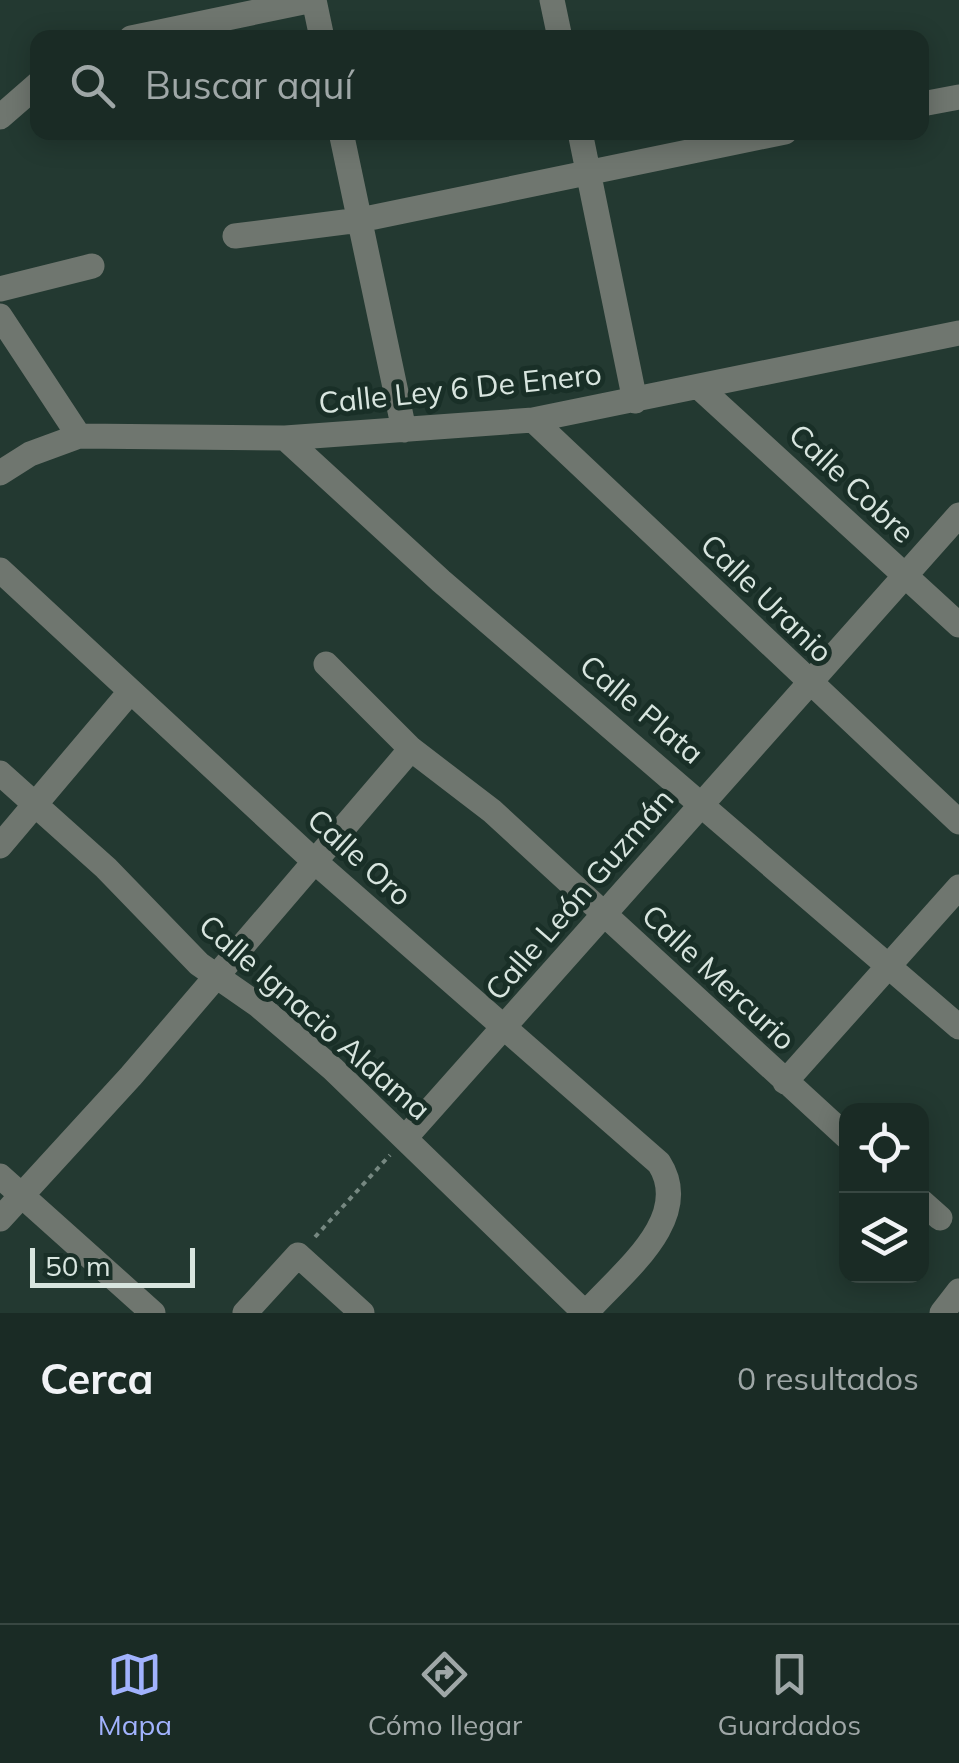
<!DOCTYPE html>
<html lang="es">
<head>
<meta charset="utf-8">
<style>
  :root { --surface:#1a2b25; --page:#23332d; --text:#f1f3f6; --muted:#9fa7a7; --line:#384742; --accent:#a1b2fd }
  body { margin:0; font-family:Mulish,sans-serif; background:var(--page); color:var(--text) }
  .controls { position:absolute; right:30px; bottom:30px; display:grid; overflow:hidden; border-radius:20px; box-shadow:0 5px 25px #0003 }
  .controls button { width:90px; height:90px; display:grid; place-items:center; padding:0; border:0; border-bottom:2px solid var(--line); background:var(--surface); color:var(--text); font:50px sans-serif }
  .scale { position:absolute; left:30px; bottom:25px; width:165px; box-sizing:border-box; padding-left:10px; border:5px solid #d8e5df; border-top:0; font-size:28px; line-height:35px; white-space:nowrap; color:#d8e5df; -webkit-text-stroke:8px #192f27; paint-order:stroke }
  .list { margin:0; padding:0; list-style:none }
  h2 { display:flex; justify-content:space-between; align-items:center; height:130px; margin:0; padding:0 40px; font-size:42px }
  h2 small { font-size:32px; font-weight:400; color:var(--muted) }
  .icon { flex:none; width:55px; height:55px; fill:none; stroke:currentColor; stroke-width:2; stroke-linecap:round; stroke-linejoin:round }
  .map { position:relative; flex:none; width:959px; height:1313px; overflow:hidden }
  .search { position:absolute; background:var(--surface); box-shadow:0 5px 25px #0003; left:30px; right:30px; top:30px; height:110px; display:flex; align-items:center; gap:25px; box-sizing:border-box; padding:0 35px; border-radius:20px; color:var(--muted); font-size:38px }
  .sheet { height:310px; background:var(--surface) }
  nav { display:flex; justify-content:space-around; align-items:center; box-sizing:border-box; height:140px; border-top:2px solid var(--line); background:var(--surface); font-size:28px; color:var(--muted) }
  nav a { display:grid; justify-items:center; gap:5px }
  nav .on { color:var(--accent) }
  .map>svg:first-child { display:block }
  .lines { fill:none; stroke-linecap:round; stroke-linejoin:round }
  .path { stroke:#768881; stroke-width:4; stroke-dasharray:5 5; stroke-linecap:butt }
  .minor { stroke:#6f766f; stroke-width:25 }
  .labels { text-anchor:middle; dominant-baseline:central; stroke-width:10; stroke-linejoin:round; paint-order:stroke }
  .street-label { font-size:30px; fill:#d8e5df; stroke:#192f27 }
</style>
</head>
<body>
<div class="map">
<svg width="959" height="1313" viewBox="0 0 959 1313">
  <rect width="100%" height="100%" fill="#233931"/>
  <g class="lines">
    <path class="path" d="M315 1237 390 1155"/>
    <path class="minor" d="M314 0 322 38
      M552 0 560 38
      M131 38 313 0
      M922 104 959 97
      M0 117 38 84
      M341 132 404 430
      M580 132 635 401
      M235 236 360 220 785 132
      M0 289 92 266
      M0 316 79 436
      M700 388 959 625
      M533 420 959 822
      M285 438 441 581 959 1027
      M0 473 30 454 79 436 285 438 533 420 959 333
      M0 570 313 860 659 1163C695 1219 620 1274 586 1313
      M326 664 411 749 492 811 846 1136
      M0 773 106 868 199 964 258 1005 333 1069 585 1313
      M0 846 130 692
      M785 1082 959 887
      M405 1138 959 515
      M0 1176 153 1313
      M922 1202 940 1218
      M0 1219 131 1076 411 749
      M245 1313 298 1255 362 1313
      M942 1313 959 1291"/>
  </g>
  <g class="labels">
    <g class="street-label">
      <text transform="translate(460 388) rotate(-6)">Calle Ley 6 De Enero</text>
      <text transform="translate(852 483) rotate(43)">Calle Cobre</text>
      <text transform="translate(767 598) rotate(44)">Calle Uranio</text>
      <text transform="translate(642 709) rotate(40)">Calle Plata</text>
      <text transform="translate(360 857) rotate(42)">Calle Oro</text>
      <text transform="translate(579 894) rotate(-49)">Calle León Guzmán</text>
      <text transform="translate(719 977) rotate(43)">Calle Mercurio</text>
      <text transform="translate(315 1017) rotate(41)">Calle Ignacio Aldama</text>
    </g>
  </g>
</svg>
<div class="controls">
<button><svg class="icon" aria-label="locate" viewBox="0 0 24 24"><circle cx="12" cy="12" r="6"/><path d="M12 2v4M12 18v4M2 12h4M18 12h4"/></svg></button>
<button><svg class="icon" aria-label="layers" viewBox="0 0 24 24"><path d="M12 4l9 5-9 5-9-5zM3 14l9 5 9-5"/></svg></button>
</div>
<div class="scale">50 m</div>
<div class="search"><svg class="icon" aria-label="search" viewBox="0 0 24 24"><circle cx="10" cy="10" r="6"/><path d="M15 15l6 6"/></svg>Buscar aquí</div>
</div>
<section class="sheet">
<h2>Cerca<small>0 resultados</small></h2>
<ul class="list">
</ul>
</section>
<nav>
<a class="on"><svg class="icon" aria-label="map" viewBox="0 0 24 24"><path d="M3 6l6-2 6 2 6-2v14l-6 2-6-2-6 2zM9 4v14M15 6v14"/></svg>Mapa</a>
<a><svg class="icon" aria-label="directions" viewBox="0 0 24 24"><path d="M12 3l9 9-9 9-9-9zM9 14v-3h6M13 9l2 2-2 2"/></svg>Cómo llegar</a>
<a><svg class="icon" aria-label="saved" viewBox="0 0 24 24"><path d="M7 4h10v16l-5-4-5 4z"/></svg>Guardados</a>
</nav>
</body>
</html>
